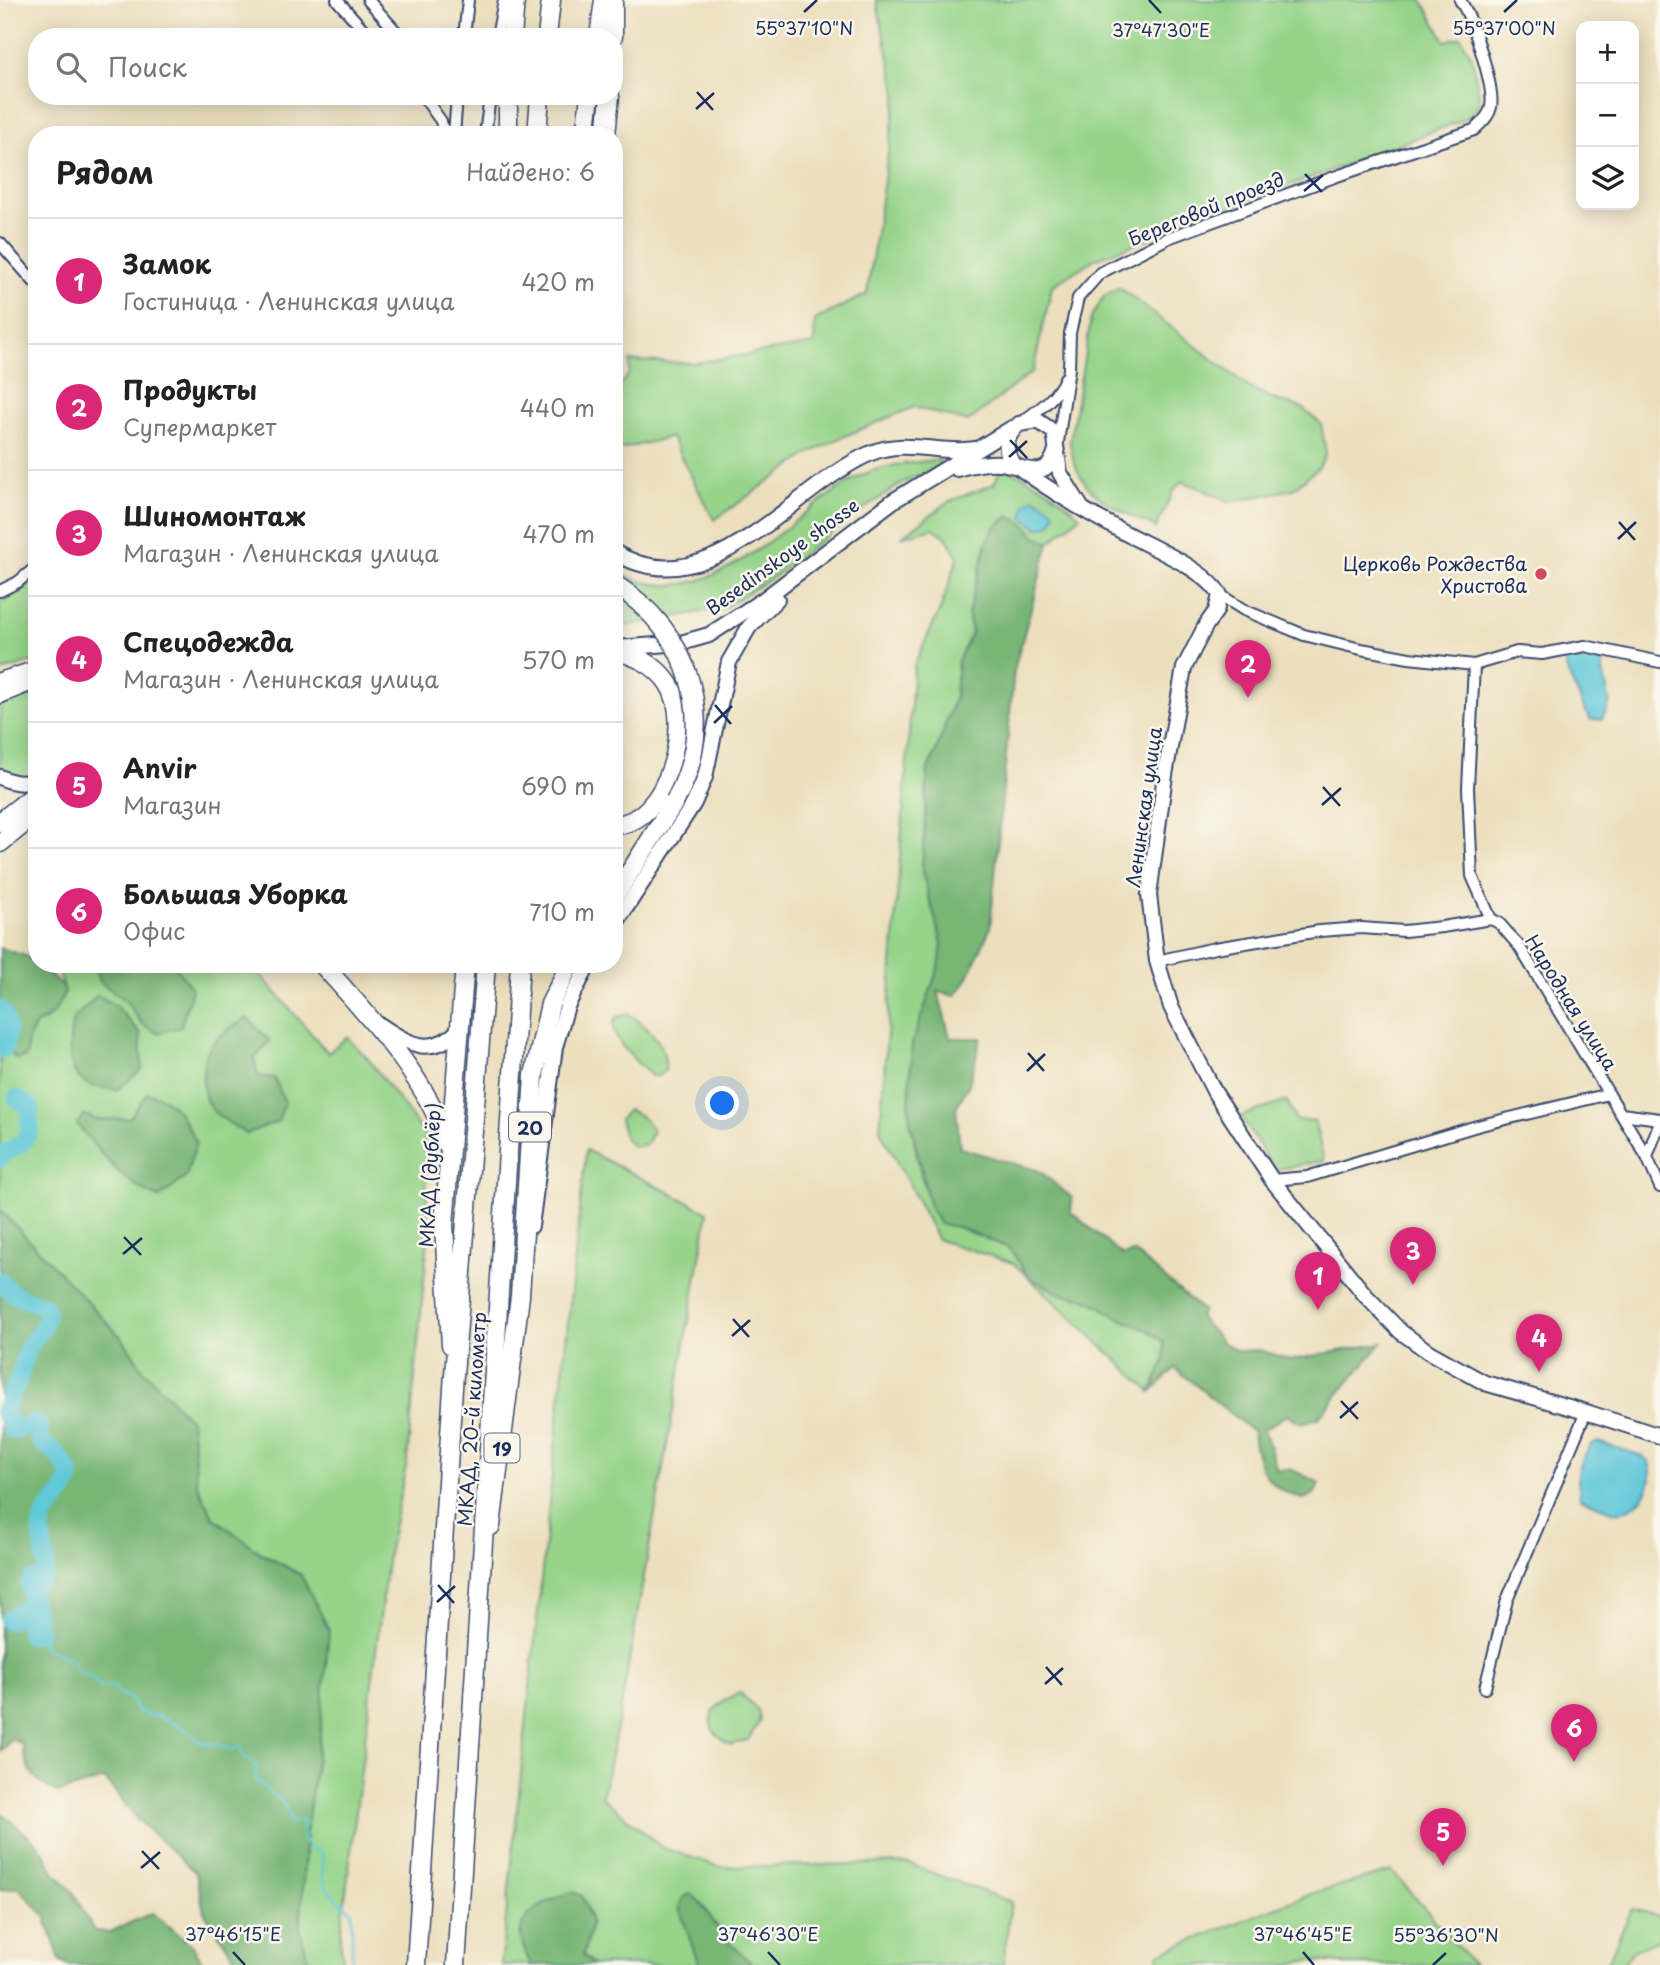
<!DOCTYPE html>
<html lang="ru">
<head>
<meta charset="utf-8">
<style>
  :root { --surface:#fff; --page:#f6f6f6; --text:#222; --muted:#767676; --line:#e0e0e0; --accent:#db2777 }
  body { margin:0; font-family:"Playpen Sans",sans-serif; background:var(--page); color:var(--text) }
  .controls { position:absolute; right:21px; top:21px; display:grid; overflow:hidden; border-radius:14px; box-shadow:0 4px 18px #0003 }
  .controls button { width:63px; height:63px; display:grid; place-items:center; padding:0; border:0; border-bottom:2px solid var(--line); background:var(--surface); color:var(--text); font:35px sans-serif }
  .you { position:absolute; left:723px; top:1104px; width:24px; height:24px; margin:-18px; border:5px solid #fff; border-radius:50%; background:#1a73e8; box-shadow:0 0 0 10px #1a73e833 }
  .badge { display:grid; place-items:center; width:46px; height:46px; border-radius:50%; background:var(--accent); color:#fff; font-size:23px; font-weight:700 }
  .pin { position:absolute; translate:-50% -58px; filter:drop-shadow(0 2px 4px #0008) }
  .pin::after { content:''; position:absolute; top:37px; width:24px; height:21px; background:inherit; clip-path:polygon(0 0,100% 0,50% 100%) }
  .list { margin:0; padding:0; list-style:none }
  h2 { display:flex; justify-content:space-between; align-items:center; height:91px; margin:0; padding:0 28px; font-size:30px }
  h2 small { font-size:23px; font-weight:400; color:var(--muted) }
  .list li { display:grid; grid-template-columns:46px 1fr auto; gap:21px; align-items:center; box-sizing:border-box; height:126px; padding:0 28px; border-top:2px solid var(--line) }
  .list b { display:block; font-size:26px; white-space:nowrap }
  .list p { margin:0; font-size:23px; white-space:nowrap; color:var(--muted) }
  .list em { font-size:23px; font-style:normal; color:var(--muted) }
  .icon { flex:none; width:38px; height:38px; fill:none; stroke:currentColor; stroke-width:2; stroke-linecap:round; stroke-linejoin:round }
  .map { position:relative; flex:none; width:1660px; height:1965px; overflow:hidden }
  .search { position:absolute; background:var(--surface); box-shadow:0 4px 18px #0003; left:28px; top:28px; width:595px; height:77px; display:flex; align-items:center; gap:18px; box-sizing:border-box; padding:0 24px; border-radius:28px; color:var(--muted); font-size:26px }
  .panel { position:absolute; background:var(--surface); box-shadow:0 4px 18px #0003; left:28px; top:126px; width:595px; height:847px; border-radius:28px }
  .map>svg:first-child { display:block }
  .green { fill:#96d48a; stroke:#588274; stroke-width:2 }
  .forest { fill:#78b676; stroke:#4a726a; stroke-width:2 }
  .water { fill:#5ec8d9; stroke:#3c7c9c; stroke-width:2 }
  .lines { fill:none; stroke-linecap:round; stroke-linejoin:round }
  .stream { stroke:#5ec8d9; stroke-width:2.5 }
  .river { stroke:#5ec8d9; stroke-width:18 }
  .minor-casing { stroke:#3a496c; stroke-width:14 }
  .tertiary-casing { stroke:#3a496c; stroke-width:18 }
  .primary-casing { stroke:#3a496c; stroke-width:21 }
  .trunk-casing { stroke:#3a496c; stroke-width:21 }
  .minor { stroke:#fff; stroke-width:10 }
  .tertiary { stroke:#fff; stroke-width:14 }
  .primary { stroke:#fff; stroke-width:18 }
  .trunk { stroke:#fff; stroke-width:18 }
  .primary-bridge-casing { stroke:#3a496c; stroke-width:21; stroke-linecap:butt }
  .primary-bridge { stroke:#fff; stroke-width:18 }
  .ticks { fill:none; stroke:#1b2f5e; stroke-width:2.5 }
  .poi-dot { fill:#d1495b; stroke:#fbf7ec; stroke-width:2.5 }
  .labels { text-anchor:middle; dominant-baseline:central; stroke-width:5; stroke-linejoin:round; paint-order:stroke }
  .shield { fill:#fbf7ec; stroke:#5e6b89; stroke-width:2 }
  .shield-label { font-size:18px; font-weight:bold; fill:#1b2f5e }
  .street-label { font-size:19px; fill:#1b2f5e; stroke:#fbf7ec }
  .poi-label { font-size:19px; fill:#1b2f5e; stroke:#fbf7ec; text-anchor:end }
  .ticks-label { font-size:18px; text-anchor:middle; fill:#1b2f5e; stroke:#fbf7ec; stroke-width:5; stroke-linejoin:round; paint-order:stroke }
</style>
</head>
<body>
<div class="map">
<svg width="1660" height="1965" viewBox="0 0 1660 1965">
  <rect width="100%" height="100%" fill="#fbf7ec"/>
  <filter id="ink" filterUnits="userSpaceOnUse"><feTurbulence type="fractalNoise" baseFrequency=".0143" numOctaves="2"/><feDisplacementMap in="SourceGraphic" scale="14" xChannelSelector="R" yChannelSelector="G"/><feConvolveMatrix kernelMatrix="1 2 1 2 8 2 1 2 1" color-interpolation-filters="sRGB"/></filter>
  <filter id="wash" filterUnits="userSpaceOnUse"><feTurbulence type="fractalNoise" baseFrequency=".00686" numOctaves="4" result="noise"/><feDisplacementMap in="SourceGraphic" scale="28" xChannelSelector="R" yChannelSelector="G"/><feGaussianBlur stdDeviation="1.57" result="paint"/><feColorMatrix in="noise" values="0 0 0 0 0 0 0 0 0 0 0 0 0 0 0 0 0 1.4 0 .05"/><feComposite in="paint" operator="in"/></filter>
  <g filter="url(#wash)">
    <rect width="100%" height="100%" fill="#ecdfbe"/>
    <path class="green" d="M876 0H1422L1445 41 1461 37 1472 57 1480 101 1474 111 1466 119 1095 259 1052 286 1033 371 968 422 914 407 840 438 810 453 714 520 671 437 614 451V392L629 374 630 361 695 363 814 344 815 320 867 294 897 93Z
      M1119 287 1250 388 1276 400 1302 408 1321 424 1326 453 1319 467 1293 489 1231 502 1182 481 1173 491 1156 528C1113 506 1076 496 1070 442L1091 318 1104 296Z
      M938 460 941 463 938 467 904 482 846 521 775 576 723 608 614 628V570C624 574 634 580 644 582 724 604 796 508 860 476 884 464 911 463 938 460Z
      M1001 468C1032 477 1056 493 1080 516L1049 543 1034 535 1025 524 995 527 987 542 968 614 972 632 958 661 955 697 936 751 928 768 922 872 942 943 940 962 909 1102C912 1136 922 1195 940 1224L958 1227 1009 1248 1030 1278 1064 1295 1083 1298 1100 1306 1117 1317 1150 1331 1165 1342V1360L1151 1392 1013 1263 938 1240 880 1130 914 665 940 610 958 557 946 537 933 528 901 537 950 501 994 484Z
      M37 580V660L0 672V602Z
      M37 686V775L21 778 0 771V701Z
      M61 964H251L328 1053 347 1037 368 1059 425 1135 428 1237 407 1461 388 1554 340 1940 344 1965H310L300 1931 306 1832 320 1734 301 1575 259 1552 213 1517 197 1484 191 1421 143 1370 122 1338 0 1210V1040L16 1059 25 1057 28 1039 36 1024 47 1019 65 993 60 974Z
      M628 1013C648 1027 669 1046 665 1071L658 1076H652C642 1067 600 1032 618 1017 620 1015 625 1015 628 1013Z
      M1287 1101 1296 1121 1314 1120 1324 1161 1274 1170 1241 1116Z
      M628 1110C640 1115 647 1119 653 1131L646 1144 634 1147 625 1139 620 1119Z
      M586 1150 708 1212 619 1718 602 1797 663 1848 720 1867 906 1863 1011 1902 1003 1965H753L724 1937 700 1902 679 1907 699 1965H593L583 1955 586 1943 520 1933 531 1965H501Z
      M740 1693 758 1710 760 1720 748 1740 730 1745C697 1725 710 1705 740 1693Z
      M1392 1871 1474 1965H1345L1344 1963C1327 1962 1305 1958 1289 1965H1155L1160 1953 1313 1893Z
      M1632 1909 1660 1916V1939L1633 1951 1622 1965H1606Z"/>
    <path class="forest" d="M1009 516 1025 524 1034 535 1049 543 1014 670 990 929 966 981 955 996 938 991 950 1038H981L969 1084 956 1108 960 1148 1039 1171 1072 1198 1071 1212 1123 1256 1134 1252 1203 1311 1199 1317 1221 1341 1237 1351 1260 1350 1291 1360 1382 1343 1318 1418 1301 1423 1287 1415 1264 1429 1277 1470 1290 1469 1320 1483 1314 1494 1303 1499C1266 1488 1257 1468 1253 1432L1175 1368 1151 1392 1165 1360 1164 1342 1150 1331 1117 1317 1100 1306 1083 1298 1064 1295 1030 1278 1009 1248 958 1227 940 1224 930 1208 910 1120 909 1102 912 1044 940 962 942 943 922 872 928 768 936 751 955 697 958 661 972 632 968 614 987 542 995 527Z
      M0 948 28 957 63 986 65 992 54 1012 47 1019 36 1024 28 1039 26 1057 16 1059 0 1040Z
      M94 964H169L178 970 192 989 181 1027 157 1033 142 1024 126 1001 100 982Z
      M98 995 117 1007 140 1033 142 1069 117 1090C107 1088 92 1088 84 1082 65 1069 69 1038 73 1019Z
      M247 1018 270 1041 254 1059 258 1076 274 1078 285 1102 278 1121 246 1134C235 1126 218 1118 210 1107 205 1101 203 1089 203 1081 201 1044 219 1035 247 1018Z
      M147 1093C174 1097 184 1119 196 1142L186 1177 159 1198C122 1183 101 1154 77 1124L84 1115 98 1120 130 1118Z
      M0 1210 122 1338 143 1370 191 1421 197 1484 213 1517 259 1552 301 1575 329 1630 320 1734 306 1832 300 1931 310 1965H240L204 1912 196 1873 137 1819 105 1779 57 1793C32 1777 28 1775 22 1744L12 1739 0 1752Z
      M0 1812 40 1846 55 1873 73 1892 94 1931 110 1932 152 1913 193 1946 204 1965H68L60 1960 45 1916 18 1887 0 1890Z
      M573 1892 582 1896C595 1924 591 1927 583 1955L593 1965H531C527 1955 520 1943 521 1932 521 1911 556 1897 573 1892Z
      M691 1894 700 1902 724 1937 753 1965H699L679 1907 683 1897Z"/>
    <path class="water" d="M1035 498 1051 508 1055 513C1053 524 1048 527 1038 528L1023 517 1026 503Z
      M1564 658 1601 661 1610 703 1602 719 1590 720 1568 674Z
      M1598 1442 1640 1455 1649 1462C1657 1488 1641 1505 1618 1513L1580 1499C1580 1491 1578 1484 1578 1476 1578 1466 1586 1453 1591 1444Z"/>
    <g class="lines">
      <path class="stream" d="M39 1633 44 1648 72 1659C77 1668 76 1675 88 1675L101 1687 114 1686 120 1694 131 1699 136 1710 147 1715H156L177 1725 194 1735 197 1739 203 1743 216 1744 228 1749H233L241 1745 242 1755 256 1766V1780L285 1805 290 1823 300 1820 303 1822C301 1832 303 1840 309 1849L320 1851C326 1865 320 1868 323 1879 326 1894 342 1902 352 1912V1965"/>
      <path class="river" d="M0 1010C10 1022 8 1034 4 1049
        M0 1159 2 1155 22 1143 31 1129 29 1123 31 1108 17 1098
        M0 1281C17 1300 23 1297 45 1307L47 1316 41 1330 26 1351 19 1379 3 1411 8 1419 11 1429 17 1430 33 1423 40 1427C36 1448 45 1442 57 1454 62 1460 67 1468 71 1474 67 1498 48 1502 42 1522 37 1540 55 1568 39 1581L32 1580 29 1584 39 1633 30 1635 25 1608 8 1621"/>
    </g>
  </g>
  <g filter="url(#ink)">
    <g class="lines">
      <defs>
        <path id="minor" d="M337 0 370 37
          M368 0 401 37
          M464 37 468 0
          M497 37 504 0
          M423 96 441 121 444 135
          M454 135 457 96
          M485 135 490 96
          M0 243 37 285
          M1020 423C1037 411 1057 398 1065 378
          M1058 442 1069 369 1070 333 1078 298 1100 273 1168 238 1337 176 1474 130C1480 124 1489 117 1491 107 1495 87 1472 18 1460 0
          M0 591 18 582 37 566
          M1220 595 1244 610 1304 635 1361 649 1409 658 1474 665 1517 652 1542 654 1585 646 1660 662
          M1474 665 1468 788 1472 876 1491 919 1499 923 1519 946 1647 1157 1660 1187
          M1157 961 1215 948 1320 931 1361 928 1404 931 1442 927 1491 919
          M1621 1114 1660 1119
          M1647 1157 1660 1121
          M1272 1180 1307 1177 1477 1126 1609 1094
          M1485 1688 1507 1600 1586 1412"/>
        <path id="tertiary" d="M957 469C971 465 986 462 1001 463 1024 466 1047 484 1056 450
          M1081 507 1060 473 1054 432 1038 421 1019 424C1006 436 1002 449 1014 464 1046 488 1081 509 1116 528 1145 545 1204 567 1220 595L1216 611 1206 625 1184 668 1165 775 1149 895 1157 961 1171 1007 1215 1093 1272 1180 1366 1296 1401 1332 1429 1352 1485 1383 1586 1412 1660 1436
          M614 552C709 611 792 487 871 453 906 438 940 455 976 449
          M618 648 681 643 709 635 764 599 893 501 1012 428
          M0 696 37 681
          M0 777C12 783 24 785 37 780
          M614 926 694 803 705 777 729 662 749 627 777 599
          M380 1025C409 1045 432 1058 461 1028
          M531 1226 555 1047 567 1006 589 964"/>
        <path id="primary" d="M512 37 515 0
          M613 37V0
          M508 135V96
          M606 135 610 96
          M614 650C636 656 655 664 668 683 695 721 668 824 614 825
          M0 682 37 670
          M0 822 37 793
          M0 843 37 813
          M614 897 675 801
          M322 964C367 1015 428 1078 447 1144
          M451 1345 444 1225 465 964
          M491 1526 520 1296 534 1075 550 1004 570 964"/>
        <path id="trunk" d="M547 37 551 0
          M599 37 604 0
          M537 135 540 96
          M585 135 590 96
          M416 1965 453 1388 486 964
          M456 1965 520 964"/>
      </defs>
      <use href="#minor" class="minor-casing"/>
      <use href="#tertiary" class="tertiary-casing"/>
      <use href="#primary" class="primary-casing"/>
      <use href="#trunk" class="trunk-casing"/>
      <use href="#minor" class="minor"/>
      <use href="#tertiary" class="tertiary"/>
      <use href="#primary" class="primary"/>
      <use href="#trunk" class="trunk"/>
      <defs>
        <path id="primary-bridge" d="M614 584C690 631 719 721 675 801"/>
      </defs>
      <use href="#primary-bridge" class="primary-bridge-casing"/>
      <use href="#primary-bridge" class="primary-bridge"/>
    </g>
  </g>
  <path class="ticks" d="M1149 0 1161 13M804 12 817 0M1504 12 1517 0M697 92 713 110M696 109 714 93M1305 174 1322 192M1304 191 1323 175M1010 440 1027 458M1009 457 1027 441M1619 522 1635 540M1618 539 1636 522M715 705 731 724M714 723 732 706M1323 787 1340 806M1322 805 1341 788M1028 1053 1044 1071M1027 1071 1045 1054M124 1237 141 1255M123 1254 142 1238M733 1319 749 1337M732 1336 750 1320M1341 1401 1358 1419M1340 1418 1358 1402M438 1585 454 1603M437 1602 455 1586M1046 1667 1062 1685M1045 1684 1063 1668M142 1851 159 1869M141 1868 160 1852M233 1952 245 1965M768 1952 780 1965M1303 1952 1314 1965M1433 1965 1446 1953"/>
  <circle class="poi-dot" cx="1541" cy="574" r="7"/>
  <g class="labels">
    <g class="shield">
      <rect x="509" y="1112.5" width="42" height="29" rx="5"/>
      <rect x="484.5" y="1433.5" width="35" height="29" rx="5"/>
    </g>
    <g class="shield-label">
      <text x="530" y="1127">20</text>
      <text x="502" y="1448">19</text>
    </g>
    <g class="street-label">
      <text transform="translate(1206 208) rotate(-22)">Береговой проезд</text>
      <text transform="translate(782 556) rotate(-36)">Besedinskoye shosse</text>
      <text transform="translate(1143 807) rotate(-82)">Ленинская улица</text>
      <text transform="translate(1572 1002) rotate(58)">Народная улица</text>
      <text transform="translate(429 1175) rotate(-87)">МКАД (дублёр)</text>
      <text transform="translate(471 1419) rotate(-86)">МКАД, 20-й километр</text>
    </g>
    <g class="poi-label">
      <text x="1527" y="563">Церковь Рождества<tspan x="1527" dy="22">Христова</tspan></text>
    </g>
  </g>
  <g class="ticks-label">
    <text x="804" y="35">55°37'10"N</text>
    <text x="1504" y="35">55°37'00"N</text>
    <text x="1161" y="37">37°47'30"E</text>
    <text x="233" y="1941">37°46'15"E</text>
    <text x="768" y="1941">37°46'30"E</text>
    <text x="1303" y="1941">37°46'45"E</text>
    <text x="1446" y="1942">55°36'30"N</text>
  </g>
</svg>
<div class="controls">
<button>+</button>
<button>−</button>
<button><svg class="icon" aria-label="layers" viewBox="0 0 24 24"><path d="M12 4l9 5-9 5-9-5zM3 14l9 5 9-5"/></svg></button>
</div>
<div class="you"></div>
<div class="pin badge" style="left:1318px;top:1310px">1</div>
<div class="pin badge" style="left:1248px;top:698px">2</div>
<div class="pin badge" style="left:1413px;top:1285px">3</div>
<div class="pin badge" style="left:1539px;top:1372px">4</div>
<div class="pin badge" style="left:1443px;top:1866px">5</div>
<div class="pin badge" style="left:1574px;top:1762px">6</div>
<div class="search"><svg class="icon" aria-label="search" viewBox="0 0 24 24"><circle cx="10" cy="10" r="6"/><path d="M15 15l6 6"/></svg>Поиск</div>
<section class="panel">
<h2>Рядом<small>Найдено: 6</small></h2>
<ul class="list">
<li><span class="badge">1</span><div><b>Замок</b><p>Гостиница · Ленинская улица</p></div><em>420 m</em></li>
<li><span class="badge">2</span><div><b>Продукты</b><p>Супермаркет</p></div><em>440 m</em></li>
<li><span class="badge">3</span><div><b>Шиномонтаж</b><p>Магазин · Ленинская улица</p></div><em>470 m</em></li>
<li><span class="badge">4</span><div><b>Спецодежда</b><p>Магазин · Ленинская улица</p></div><em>570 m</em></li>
<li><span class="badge">5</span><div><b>Anvir</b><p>Магазин</p></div><em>690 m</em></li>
<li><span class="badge">6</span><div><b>Большая Уборка</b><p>Офис</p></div><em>710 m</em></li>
</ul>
</section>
</div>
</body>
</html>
